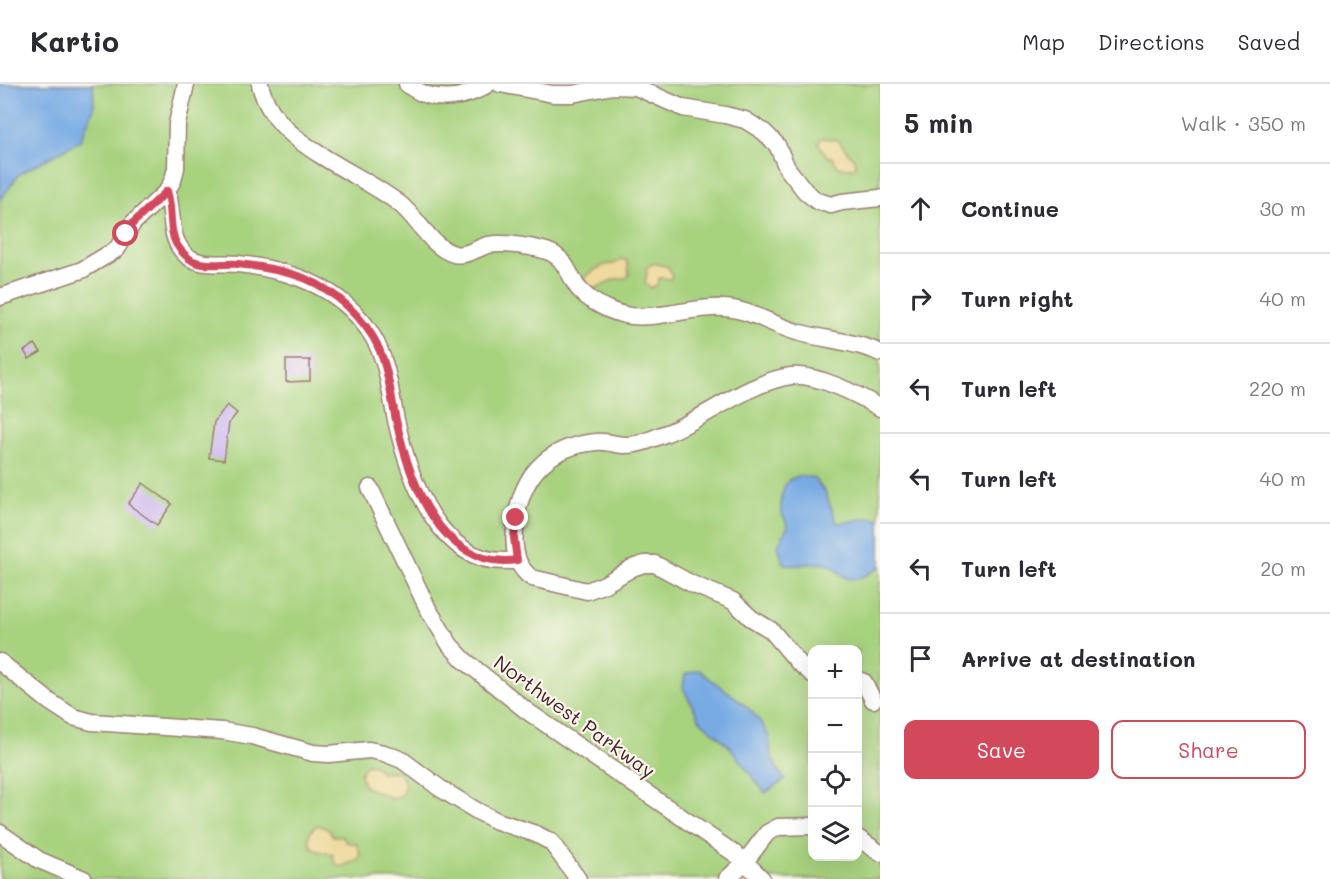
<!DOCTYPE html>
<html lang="en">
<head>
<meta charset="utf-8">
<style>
  :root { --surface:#fff; --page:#f2f2f3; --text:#2b2b33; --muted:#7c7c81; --line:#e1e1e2; --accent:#d1495b }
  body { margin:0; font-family:Mali,sans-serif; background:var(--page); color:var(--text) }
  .controls { position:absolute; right:18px; bottom:18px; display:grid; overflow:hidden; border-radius:12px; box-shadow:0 6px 24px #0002 }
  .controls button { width:54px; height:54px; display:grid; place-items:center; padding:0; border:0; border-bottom:2px solid var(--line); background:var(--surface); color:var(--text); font:30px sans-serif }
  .stop { position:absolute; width:18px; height:18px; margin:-14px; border:4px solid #d1495b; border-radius:50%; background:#fff }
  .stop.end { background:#d1495b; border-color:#fff; box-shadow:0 2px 6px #0008 }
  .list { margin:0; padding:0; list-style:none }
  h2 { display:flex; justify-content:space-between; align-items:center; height:78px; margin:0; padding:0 24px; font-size:26px }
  h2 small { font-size:20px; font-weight:400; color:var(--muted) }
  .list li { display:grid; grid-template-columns:39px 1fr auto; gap:18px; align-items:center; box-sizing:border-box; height:90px; padding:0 24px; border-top:2px solid var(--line) }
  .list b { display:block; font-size:22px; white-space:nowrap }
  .list em { font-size:20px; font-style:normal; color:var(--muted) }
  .actions { display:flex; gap:12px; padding:18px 24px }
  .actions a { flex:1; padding:14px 0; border:2px solid var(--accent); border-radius:12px; text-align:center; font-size:21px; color:var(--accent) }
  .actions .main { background:var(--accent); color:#fff }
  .icon { flex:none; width:33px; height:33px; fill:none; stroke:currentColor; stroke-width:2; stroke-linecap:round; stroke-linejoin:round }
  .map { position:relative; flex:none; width:880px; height:795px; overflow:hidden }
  header { display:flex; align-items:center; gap:36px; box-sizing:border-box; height:84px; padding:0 30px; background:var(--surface); border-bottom:2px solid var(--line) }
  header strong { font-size:28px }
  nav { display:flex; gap:33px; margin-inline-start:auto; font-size:21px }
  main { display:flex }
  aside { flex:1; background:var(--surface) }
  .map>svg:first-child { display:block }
  .green { fill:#a7d27e; stroke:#787854; stroke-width:1.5; fill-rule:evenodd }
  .sand { fill:#eeda9e; stroke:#9c7c64; stroke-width:1.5 }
  .water { fill:#78abe4; stroke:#616588; stroke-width:1.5 }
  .building { fill:#cab4f2 }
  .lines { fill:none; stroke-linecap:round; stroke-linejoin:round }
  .minor-casing { stroke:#9a7e72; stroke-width:19 }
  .minor { stroke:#fff; stroke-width:16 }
  .route { stroke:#d1495b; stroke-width:8 }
  .labels { text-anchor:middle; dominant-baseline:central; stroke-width:4.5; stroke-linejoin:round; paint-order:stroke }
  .street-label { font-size:20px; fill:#4a1f2b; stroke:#fbf7ec }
</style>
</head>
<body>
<header>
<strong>Kartio</strong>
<nav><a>Map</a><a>Directions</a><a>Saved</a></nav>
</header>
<main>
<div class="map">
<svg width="880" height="795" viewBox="0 0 880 795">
  <rect width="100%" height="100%" fill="#fbf7ec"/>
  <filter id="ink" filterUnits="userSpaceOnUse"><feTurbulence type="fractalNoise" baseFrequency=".0167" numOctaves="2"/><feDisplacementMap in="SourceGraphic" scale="12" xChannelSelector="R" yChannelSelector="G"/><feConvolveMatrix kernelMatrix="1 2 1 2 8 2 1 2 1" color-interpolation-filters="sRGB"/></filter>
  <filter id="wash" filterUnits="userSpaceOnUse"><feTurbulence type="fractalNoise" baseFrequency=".008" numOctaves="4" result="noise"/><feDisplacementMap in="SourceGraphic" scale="24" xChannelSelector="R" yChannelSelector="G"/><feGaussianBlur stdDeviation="1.35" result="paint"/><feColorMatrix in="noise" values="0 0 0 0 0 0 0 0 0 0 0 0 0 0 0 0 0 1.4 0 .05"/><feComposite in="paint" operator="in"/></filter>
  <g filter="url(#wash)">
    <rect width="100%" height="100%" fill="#eaddb9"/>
    <path class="green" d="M0 0H880V795H0ZM812 566H858V772H812Z"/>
    <path class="sand" d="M822 54 838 56 855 77 856 82 853 84 838 83 833 74 827 72 818 59Z
      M621 175 626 176 628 180 629 191 626 194C623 195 619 194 616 195 605 197 589 216 584 194 589 190 597 184 602 182 609 179 614 183 621 175Z
      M654 179 668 183 672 192 670 195 659 194 657 201 651 204 645 199 647 190 646 184Z
      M368 680 374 681 382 689 390 687 399 688 405 699 402 711 392 714 365 703 360 691 364 683Z
      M318 741 328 745 333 752H342L346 758 357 760 360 770 358 776 340 783 336 781 332 770C326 768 321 769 316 766 305 760 308 746 318 741Z"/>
    <path class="water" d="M0 0H93L94 24 80 57 19 90 0 117Z
      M801 392 814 394 825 408 837 439C852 440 865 430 880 436V483C871 488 864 494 854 495 841 496 837 482 825 480 811 476 796 486 783 479L778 461 788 442 781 427V414L785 401 790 395Z
      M699 586C722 606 753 620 767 649 772 657 769 668 773 676 775 683 781 690 785 696L765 709 728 661 700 636 683 604 685 590Z"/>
    <g id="blocks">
      <path class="building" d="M35 260 41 268 29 275 24 267Z
        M286 276H310V297L286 298Z
        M227 321 237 329 229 339 224 376 209 374 214 338Z
        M143 399 172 420 157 441 128 420Z"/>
    </g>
  </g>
  <g filter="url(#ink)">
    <use href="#blocks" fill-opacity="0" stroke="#9a7e72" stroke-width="1.5"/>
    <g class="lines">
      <defs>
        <path id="minor" d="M260 0C273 62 357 85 401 121 418 135 431 163 454 170 465 173 477 164 488 161 502 158 543 163 555 171 567 179 570 193 578 204 589 217 608 227 625 231 653 237 694 222 724 224 749 225 772 241 797 248 820 255 860 258 880 269
          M407 0C430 19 463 17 488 0
          M500 0 553 10H572L613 2 636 3 683 24 725 31 745 36 764 48 777 61 787 84 805 107 817 117 831 121 842 118 880 114
          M167 107C174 127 168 151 183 168 197 184 219 178 238 180 292 186 344 204 373 253 388 278 390 308 396 336 409 394 440 488 517 476
          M0 213 82 186 117 165 133 139 167 107 173 96 176 84 177 40 186 0
          M370 404 428 525 450 561 464 576 527 627 741 774 762 795
          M0 578 50 618 73 633 92 638 222 647 252 652 313 669 329 670 369 666 384 669 402 676 441 705 477 727 497 737 536 750 551 758 578 795
          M812 590 799 579 771 546 751 534 733 517 692 500 655 480H644L632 484 605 500 587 507 532 494C516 483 513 464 515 445 519 395 544 363 596 358 605 357 614 360 623 361 639 362 653 354 667 349 707 333 749 298 791 292 816 289 859 311 880 324
          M858 596 864 598 873 616
          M0 749 39 776 84 795
          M858 754 880 769
          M727 795 745 778 767 749 778 743 812 742"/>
      </defs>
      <use href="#minor" class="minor-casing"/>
      <use href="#minor" class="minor"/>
    </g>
  </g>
  <g class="lines" filter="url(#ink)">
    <path class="route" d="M126 150 133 139 167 107C173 124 168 146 177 161 180 166 187 174 193 177 206 183 224 179 238 180 256 182 274 185 292 190 325 199 355 224 373 253 388 278 390 308 396 336 409 395 440 487 517 476L514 454 516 434"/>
  </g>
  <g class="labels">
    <g class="street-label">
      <text transform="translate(575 632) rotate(36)">Northwest Parkway</text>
    </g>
  </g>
</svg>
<div class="controls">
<button>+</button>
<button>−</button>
<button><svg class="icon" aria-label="locate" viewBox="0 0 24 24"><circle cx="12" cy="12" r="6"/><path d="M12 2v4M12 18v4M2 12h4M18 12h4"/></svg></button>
<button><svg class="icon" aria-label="layers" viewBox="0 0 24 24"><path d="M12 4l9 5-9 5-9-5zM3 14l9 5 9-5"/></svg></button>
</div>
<div class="stop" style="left:126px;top:150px"></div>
<div class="stop end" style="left:516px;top:434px"></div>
</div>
<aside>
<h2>5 min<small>Walk · 350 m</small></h2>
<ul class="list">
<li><svg class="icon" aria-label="ahead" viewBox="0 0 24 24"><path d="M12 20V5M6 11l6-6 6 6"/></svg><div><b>Continue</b></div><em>30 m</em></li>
<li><svg class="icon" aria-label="right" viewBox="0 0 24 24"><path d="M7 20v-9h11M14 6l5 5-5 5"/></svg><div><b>Turn right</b></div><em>40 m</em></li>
<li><svg class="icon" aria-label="left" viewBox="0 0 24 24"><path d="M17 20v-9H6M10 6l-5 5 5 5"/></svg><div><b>Turn left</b></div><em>220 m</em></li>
<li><svg class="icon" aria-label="left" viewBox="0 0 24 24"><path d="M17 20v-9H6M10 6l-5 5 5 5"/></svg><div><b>Turn left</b></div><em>40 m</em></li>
<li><svg class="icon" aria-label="left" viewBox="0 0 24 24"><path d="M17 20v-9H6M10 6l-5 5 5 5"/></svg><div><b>Turn left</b></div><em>20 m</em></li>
<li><svg class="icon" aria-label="arrive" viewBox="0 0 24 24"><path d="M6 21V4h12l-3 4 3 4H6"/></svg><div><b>Arrive at destination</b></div></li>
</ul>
<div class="actions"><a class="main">Save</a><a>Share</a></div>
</aside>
</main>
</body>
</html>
